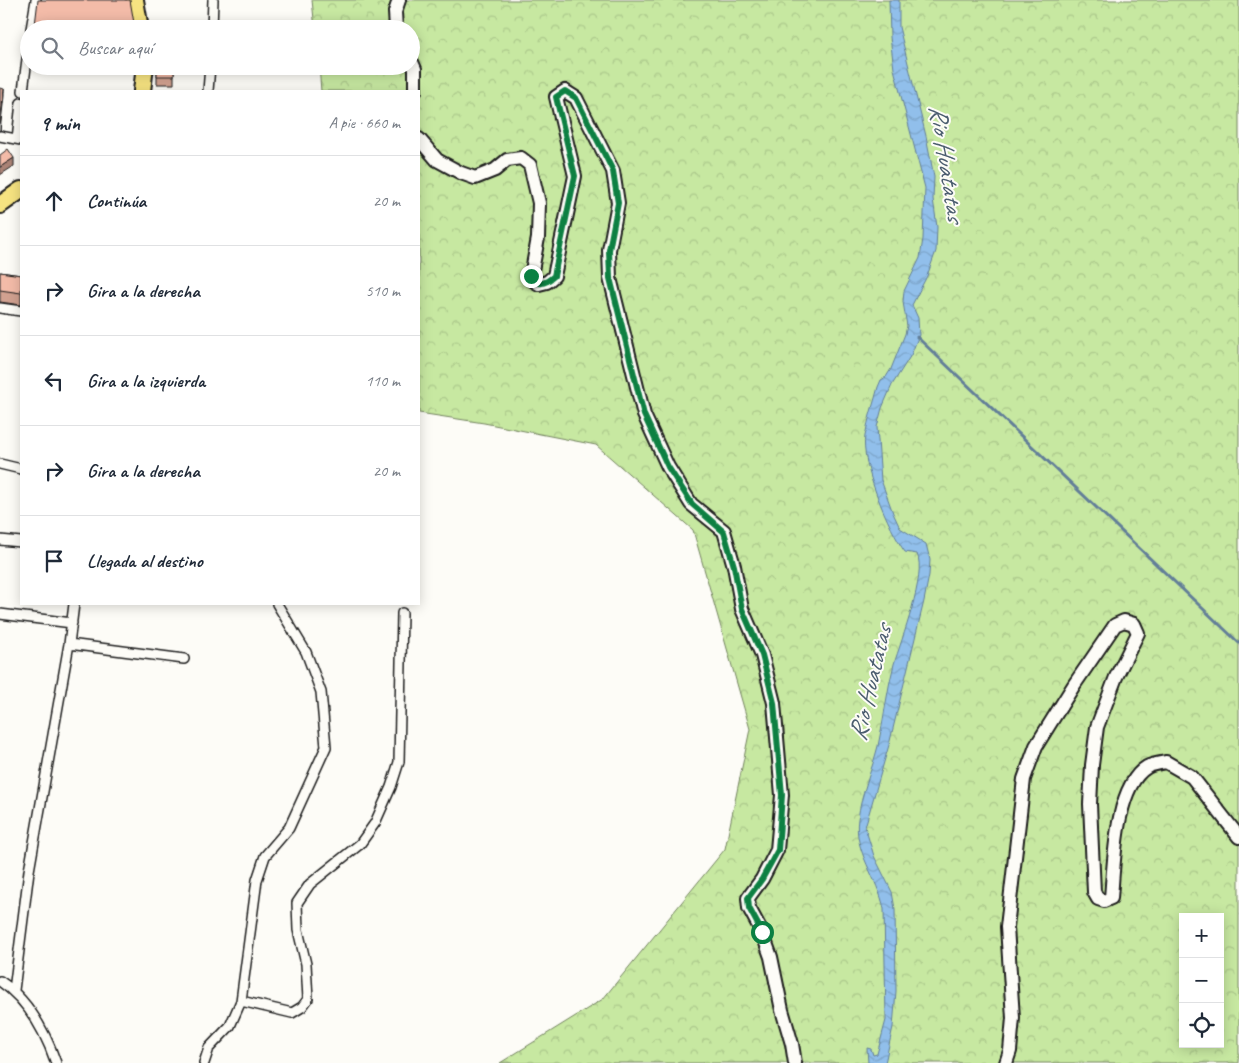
<!DOCTYPE html>
<html lang="es">
<head>
<meta charset="utf-8">
<style>
  :root { --surface:#fff; --page:#f2f2f3; --text:#1f2937; --muted:#747a83; --line:#e0e1e3 }
  body { margin:0; font-family:Caveat,sans-serif; background:var(--page); color:var(--text) }
  .controls { position:absolute; right:15px; bottom:15px; display:grid; overflow:hidden; border-radius:0px; box-shadow:0 2px 12px #0003 }
  .controls button { width:45px; height:45px; display:grid; place-items:center; padding:0; border:0; border-bottom:1px solid var(--line); background:var(--surface); color:var(--text); font:25px sans-serif }
  .stop { position:absolute; width:15px; height:15px; margin:-11px; border:4px solid #0b8043; border-radius:50%; background:#fff }
  .stop.end { background:#0b8043; border-color:#fff; box-shadow:0 1px 5px #0008 }
  .list { margin:0; padding:0; list-style:none }
  h2 { display:flex; justify-content:space-between; align-items:center; height:65px; margin:0; padding:0 20px; font-size:21px }
  h2 small { font-size:16px; font-weight:400; color:var(--muted) }
  .list li { display:grid; grid-template-columns:32px 1fr auto; gap:15px; align-items:center; box-sizing:border-box; height:90px; padding:0 20px; border-top:1px solid var(--line) }
  .list b { display:block; font-size:19px; white-space:nowrap }
  .list em { font-size:16px; font-style:normal; color:var(--muted) }
  .icon { flex:none; width:28px; height:28px; fill:none; stroke:currentColor; stroke-width:2; stroke-linecap:round; stroke-linejoin:round }
  .map { position:relative; flex:none; width:1239px; height:1063px; overflow:hidden }
  .search { position:absolute; background:var(--surface); box-shadow:0 2px 12px #0003; left:20px; top:20px; width:400px; height:55px; display:flex; align-items:center; gap:12px; box-sizing:border-box; padding:0 18px; border-radius:28px; color:var(--muted); font-size:19px }
  .panel { position:absolute; background:var(--surface); box-shadow:0 2px 12px #0003; left:20px; top:90px; width:400px; height:515px; border-radius:0px }
  .map>svg:first-child { display:block }
  .forest { fill:url(#forest-crowns); stroke:#72825e; fill-rule:evenodd }
  .water { fill:url(#water-waves); stroke:#627e98 }
  .lines { fill:none; stroke-linecap:round; stroke-linejoin:round }
  .stream { stroke:#627e98; stroke-width:3 }
  .street-casing { stroke:#1c1c1c; stroke-width:12 }
  .secondary-casing { stroke:#1c1c1c; stroke-width:16 }
  .highway-casing { stroke:#1c1c1c; stroke-width:20 }
  .street { stroke:#fdfcf7; stroke-width:9 }
  .secondary { stroke:#fdfcf7; stroke-width:12 }
  .highway { stroke:#f6e381; stroke-width:16 }
  .wall { fill:#d1a190; stroke:#1c1c1c }
  .shaded-wall { fill:#aa8376; stroke:#1c1c1c }
  .building { fill:#f3bba8; stroke:#1c1c1c }
  .route { stroke:#0b8043; stroke-width:6 }
  .labels { text-anchor:middle; dominant-baseline:central; stroke-width:4; stroke-linejoin:round; paint-order:stroke }
  .water-label { font-size:26px; font-style:italic; fill:#4b5d6f; stroke:#fdfcf7 }
</style>
</head>
<body>
<div class="map">
<svg width="1239" height="1063" viewBox="0 0 1239 1063">
  <defs>
    <pattern id="forest-crowns" width="20" height="18" patternUnits="userSpaceOnUse" patternTransform="scale(1.25)"><rect width="20" height="18" fill="#c7e8a1"/><path d="M2 6a3 3 0 1 1 6 0M12 15a3 3 0 1 1 6 0" fill="none" stroke="#aac68a"/></pattern>
    <pattern id="water-waves" width="16" height="10" patternUnits="userSpaceOnUse" patternTransform="scale(1.25)"><rect width="16" height="10" fill="#91bfeb"/><path d="M0 5q4-4 8 0t8 0" fill="none" stroke="#7ca4c9"/></pattern>
  </defs>
  <rect width="100%" height="100%" fill="#fdfcf7"/>
  <filter id="ink" filterUnits="userSpaceOnUse"><feTurbulence type="fractalNoise" baseFrequency=".02" numOctaves="2"/><feDisplacementMap in="SourceGraphic" scale="10" xChannelSelector="R" yChannelSelector="G"/><feConvolveMatrix kernelMatrix="1 2 1 2 8 2 1 2 1" color-interpolation-filters="sRGB"/></filter>
  <g filter="url(#ink)">
    <path class="forest" d="M312 0H1239V1063H500L603 999 725 849 750 729 693 530 596 445 484 423 419 413V91H321L319 66H411V29H315ZM1183 917H1220V1044H1183Z"/>
    <path class="water" d="M889 0H899V27L926 136 934 177 933 199 937 227 936 251 927 276 912 305 918 318 919 335 911 355 892 385 882 408 877 427 881 480 893 513 900 528 926 544 930 560 929 575 924 601 889 745 865 827 874 856 892 892 895 909 896 991 893 1027 885 1063H868L867 1048 871 1049 873 1055 877 1054 886 1020 884 909C878 878 853 851 858 819 861 794 872 770 878 746 884 719 887 690 894 664 901 641 927 574 917 554L905 552C889 530 860 463 865 436 868 419 874 403 878 387L881 380 886 377 891 369 905 334 907 326 903 302 904 291 920 258 923 239 925 188 894 69 890 37Z"/>
    <g class="lines">
      <path class="stream" d="M917 337 1239 643"/>
      <defs>
        <path id="street" d="M31 29 36 0
          M212 29 213 0
          M23 91 29 43
          M208 91 210 66
          M0 136 21 140
          M17 139 21 103
          M0 308 21 311
          M0 464 21 469
          M0 540 21 542
          M0 614 72 623
          M69 644 184 659
          M0 981C28 1000 45 1031 56 1063
          M14 990 29 871 69 644 74 604
          M241 1001 292 1013 302 1007 308 999 306 964 298 930 297 903 310 884 360 844 375 823 391 787 399 762 402 613
          M204 1063 209 1048 230 1026 241 1001 257 880 265 856 289 828 326 747 321 692 306 652 277 604"/>
        <path id="secondary" d="M396 29 395 12 399 0
          M411 60 415 69V91
          M419 139 437 160 461 173 475 178 495 170 507 160 521 158 530 165 539 203 538 238 531 276 534 281 539 284 547 282 554 276 575 176 556 97 565 91 576 98 613 171 618 203 609 250 610 278 644 415 668 467 691 504 724 531 734 566 742 609 762 655 774 703 782 795 777 850 762 879 748 898 749 908 762 932 771 957 782 1010 792 1044 795 1063
          M1006 1063 1010 1051 1013 1018 1007 927 1024 779 1036 746 1074 685 1115 625 1124 621 1134 624 1138 633 1116 677 1097 727 1092 765 1090 804 1094 892 1098 899 1104 901 1111 898C1114 864 1115 786 1147 767 1152 764 1160 763 1166 762L1192 777 1239 837"/>
        <path id="highway" d="M135 0 140 29
          M142 91 145 66
          M0 205 21 190"/>
      </defs>
      <use href="#street" class="street-casing"/>
      <use href="#secondary" class="secondary-casing"/>
      <use href="#highway" class="highway-casing"/>
      <use href="#street" class="street"/>
      <use href="#secondary" class="secondary"/>
      <use href="#highway" class="highway"/>
    </g>
    <path class="wall" d="M35 25 135 29H35Z
      M157 66H174V84H157Z
      M0 272 21 275V305L0 302Z"/>
    <path class="shaded-wall" d="M4 89V96L0 131V124Z
      M14 158V166L0 175V167Z"/>
    <path class="building" d="M38 0H130L135 29H69L35 25Z
      M157 66H174V76H157Z
      M0 88 4 89 0 124Z
      M8 149 14 158 0 167V155Z
      M0 272 21 275V293L0 290Z"/>
  </g>
  <g class="lines" filter="url(#ink)">
    <path class="route" d="M531 276C537 288 546 283 554 276L575 176 556 97 565 91 576 98 613 171 618 203 609 250 610 278 644 415 668 467 692 504 724 532 734 566 742 609 762 655 774 703 782 795 778 850 762 879 748 898 749 908 762 932"/>
  </g>
  <g class="labels">
    <g class="water-label">
      <text transform="translate(947 163) rotate(81)">Rio Huatatas</text>
      <text transform="translate(870 683) rotate(-77)">Rio Huatatas</text>
    </g>
  </g>
</svg>
<div class="controls">
<button>+</button>
<button>−</button>
<button><svg class="icon" aria-label="locate" viewBox="0 0 24 24"><circle cx="12" cy="12" r="6"/><path d="M12 2v4M12 18v4M2 12h4M18 12h4"/></svg></button>
</div>
<div class="stop" style="left:762px;top:932px"></div>
<div class="stop end" style="left:531px;top:276px"></div>
<div class="search"><svg class="icon" aria-label="search" viewBox="0 0 24 24"><circle cx="10" cy="10" r="6"/><path d="M15 15l6 6"/></svg>Buscar aquí</div>
<section class="panel">
<h2>9 min<small>A pie · 660 m</small></h2>
<ul class="list">
<li><svg class="icon" aria-label="ahead" viewBox="0 0 24 24"><path d="M12 20V5M6 11l6-6 6 6"/></svg><div><b>Continúa</b></div><em>20 m</em></li>
<li><svg class="icon" aria-label="right" viewBox="0 0 24 24"><path d="M7 20v-9h11M14 6l5 5-5 5"/></svg><div><b>Gira a la derecha</b></div><em>510 m</em></li>
<li><svg class="icon" aria-label="left" viewBox="0 0 24 24"><path d="M17 20v-9H6M10 6l-5 5 5 5"/></svg><div><b>Gira a la izquierda</b></div><em>110 m</em></li>
<li><svg class="icon" aria-label="right" viewBox="0 0 24 24"><path d="M7 20v-9h11M14 6l5 5-5 5"/></svg><div><b>Gira a la derecha</b></div><em>20 m</em></li>
<li><svg class="icon" aria-label="arrive" viewBox="0 0 24 24"><path d="M6 21V4h12l-3 4 3 4H6"/></svg><div><b>Llegada al destino</b></div></li>
</ul>
</section>
</div>
</body>
</html>
